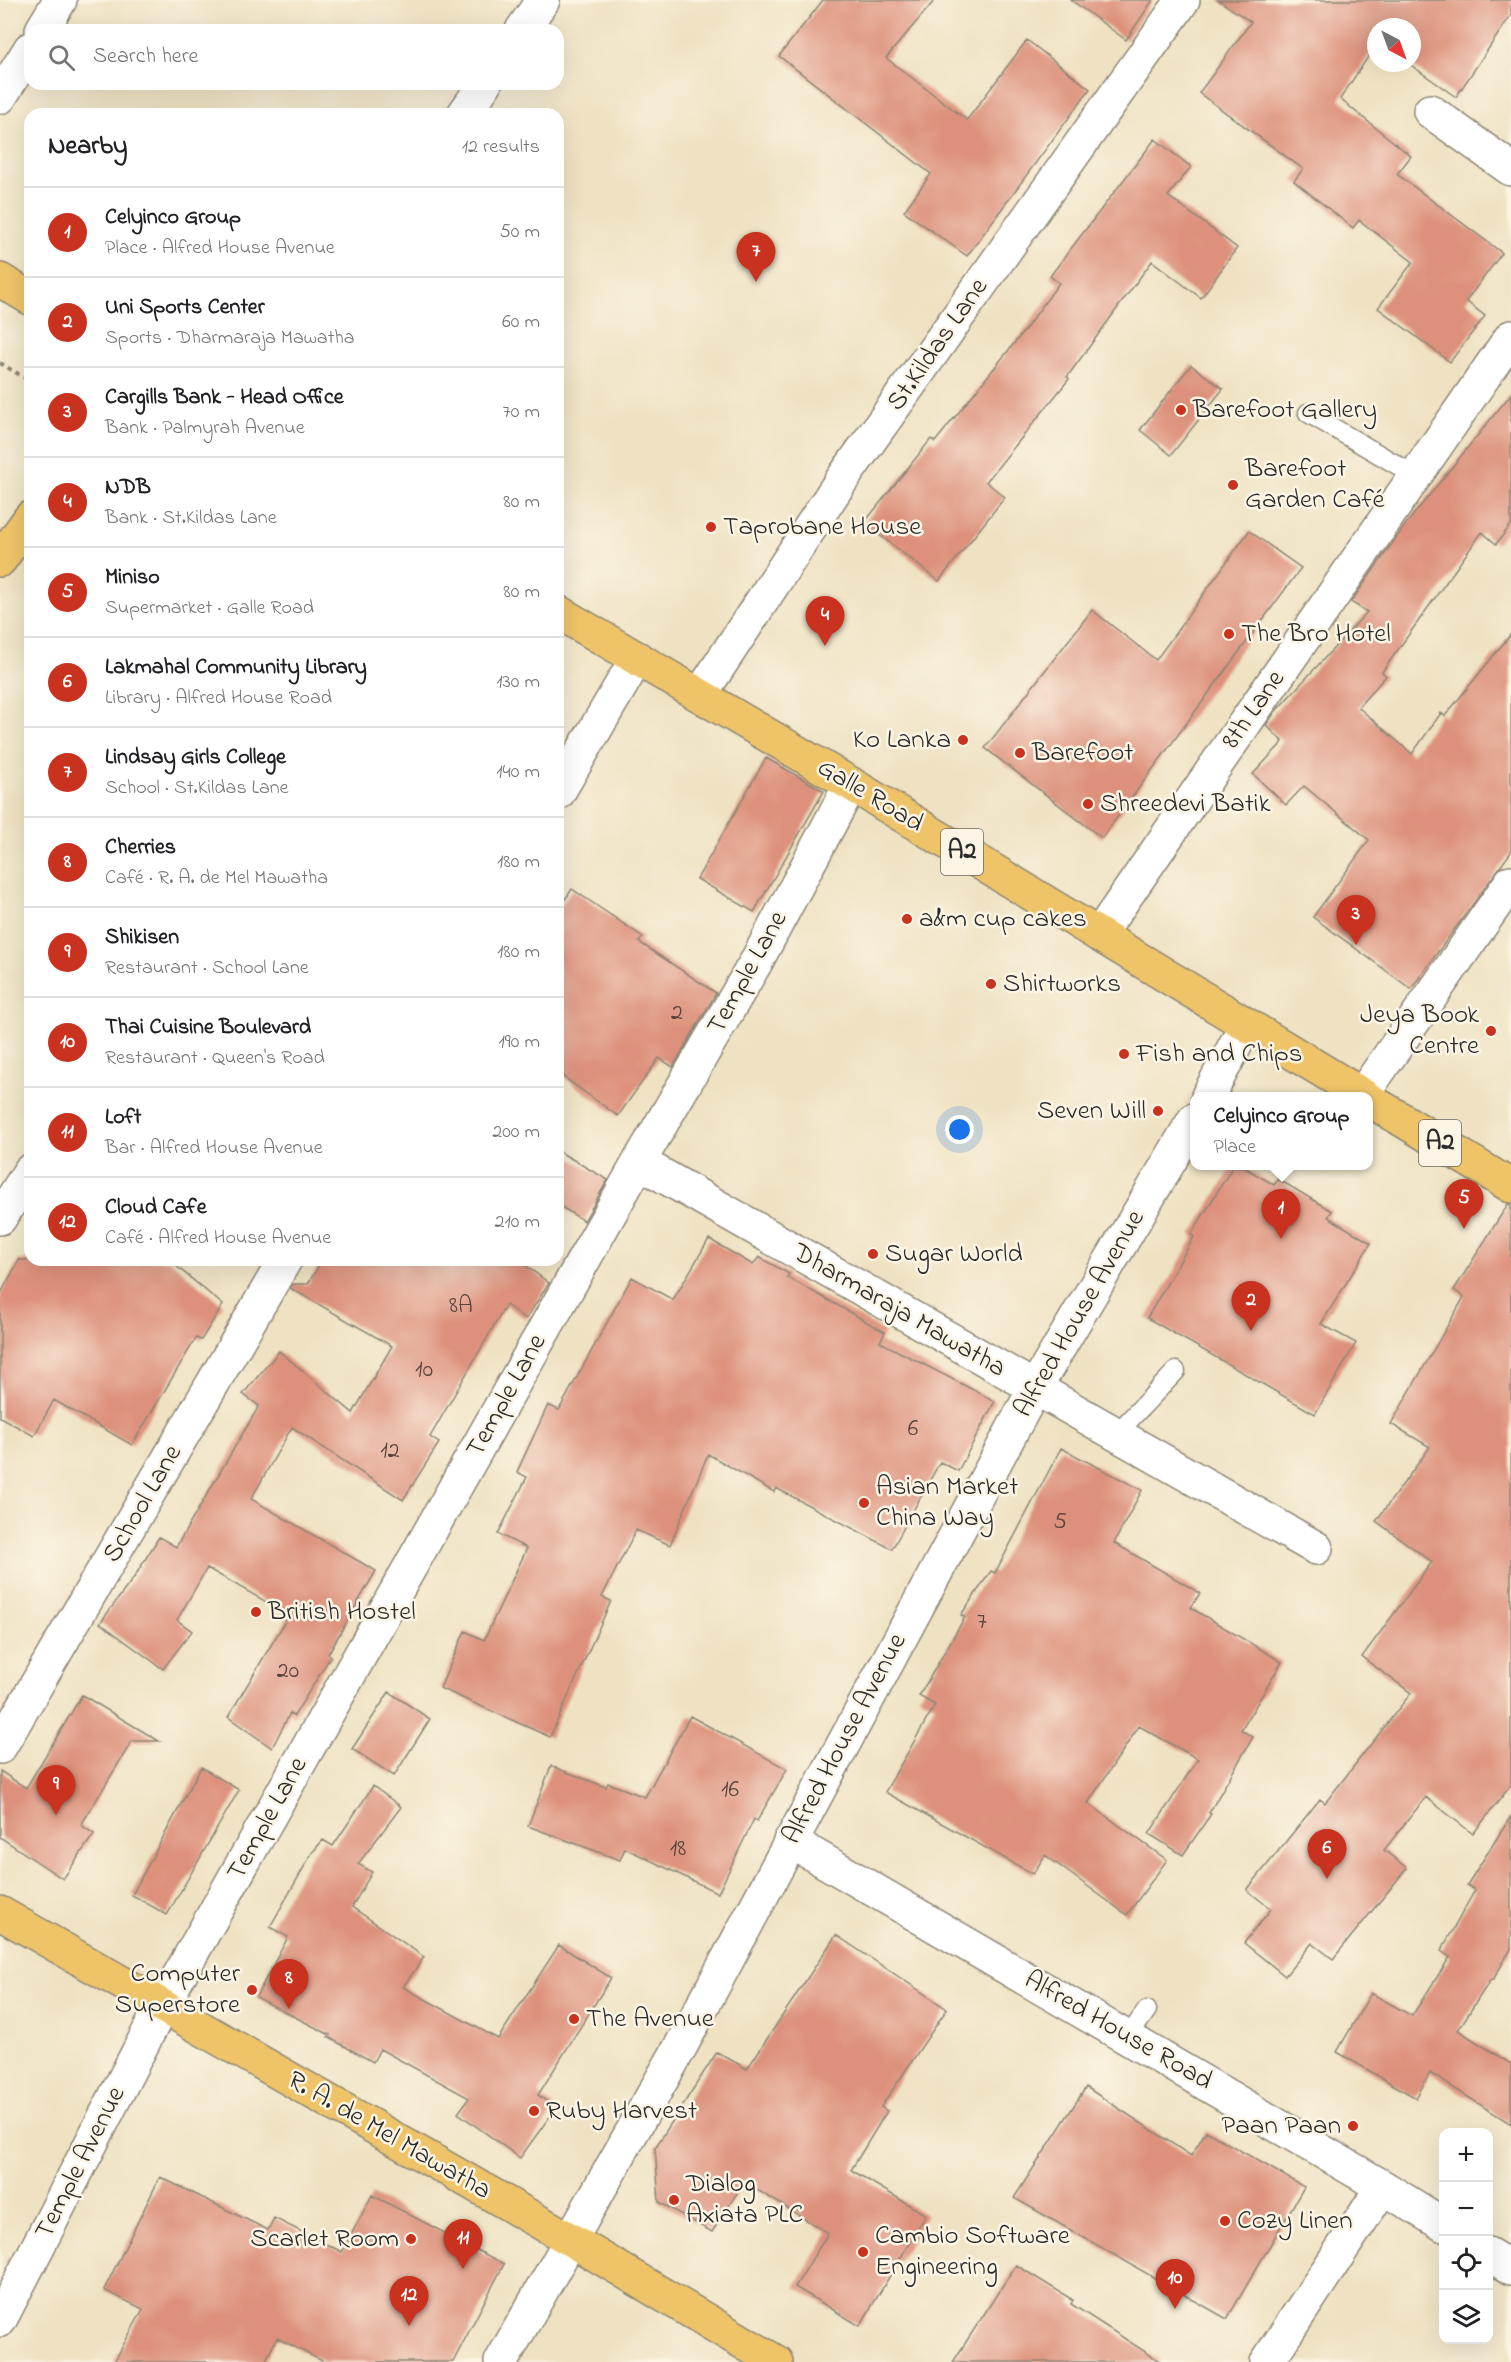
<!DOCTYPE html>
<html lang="en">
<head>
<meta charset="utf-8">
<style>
  :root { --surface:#fff; --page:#f6f6f6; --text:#202124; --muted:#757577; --line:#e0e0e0; --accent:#c8321e }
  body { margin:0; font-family:"Indie Flower",sans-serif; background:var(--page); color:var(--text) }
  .controls { position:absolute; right:18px; bottom:18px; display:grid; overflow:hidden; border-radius:12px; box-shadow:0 6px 24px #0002 }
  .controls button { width:54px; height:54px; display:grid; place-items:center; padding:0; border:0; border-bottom:2px solid var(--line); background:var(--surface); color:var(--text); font:30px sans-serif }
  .compass { position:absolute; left:1367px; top:18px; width:54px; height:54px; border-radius:50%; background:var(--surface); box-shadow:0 6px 24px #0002; rotate:139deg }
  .you { position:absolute; left:960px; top:1130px; width:21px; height:21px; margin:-15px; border:4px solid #fff; border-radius:50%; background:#1a73e8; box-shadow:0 0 0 9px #1a73e833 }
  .badge { display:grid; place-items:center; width:39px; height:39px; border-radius:50%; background:var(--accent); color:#fff; font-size:20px; font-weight:700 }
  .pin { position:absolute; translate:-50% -50px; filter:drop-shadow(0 2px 3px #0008) }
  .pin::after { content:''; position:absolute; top:32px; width:21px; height:18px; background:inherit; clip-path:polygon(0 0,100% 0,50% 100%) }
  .popup { position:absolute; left:1190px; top:1092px; width:183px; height:78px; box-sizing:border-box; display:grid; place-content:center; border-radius:12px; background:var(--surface); filter:drop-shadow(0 2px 4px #0005); font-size:20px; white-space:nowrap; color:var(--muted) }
  .popup b { font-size:22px; color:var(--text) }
  .popup::after { content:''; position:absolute; left:50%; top:100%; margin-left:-12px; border:12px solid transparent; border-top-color:var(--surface) }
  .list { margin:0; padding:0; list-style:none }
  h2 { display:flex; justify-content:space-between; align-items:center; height:78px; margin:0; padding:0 24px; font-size:26px }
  h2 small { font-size:20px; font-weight:400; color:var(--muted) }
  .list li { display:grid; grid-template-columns:39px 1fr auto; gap:18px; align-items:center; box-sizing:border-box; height:90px; padding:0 24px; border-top:2px solid var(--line) }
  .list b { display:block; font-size:22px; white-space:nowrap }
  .list p { margin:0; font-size:20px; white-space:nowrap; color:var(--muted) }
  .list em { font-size:20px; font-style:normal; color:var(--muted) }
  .icon { flex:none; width:33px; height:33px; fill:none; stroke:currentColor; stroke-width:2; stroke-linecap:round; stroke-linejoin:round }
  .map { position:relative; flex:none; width:1511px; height:2362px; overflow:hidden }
  .search { position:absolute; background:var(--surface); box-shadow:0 6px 24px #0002; left:24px; top:24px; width:540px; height:66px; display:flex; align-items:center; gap:15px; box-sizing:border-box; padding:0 21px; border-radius:18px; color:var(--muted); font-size:22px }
  .panel { position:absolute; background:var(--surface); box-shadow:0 6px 24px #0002; left:24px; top:108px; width:540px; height:1158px; border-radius:18px }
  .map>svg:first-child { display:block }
  .building { fill:#dd917c }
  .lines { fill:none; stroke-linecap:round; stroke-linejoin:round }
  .lane-casing { stroke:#8d8676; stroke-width:21 }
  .street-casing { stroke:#8d8676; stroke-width:36 }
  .primary-casing { stroke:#8d8676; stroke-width:36 }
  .highway-casing { stroke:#8d8676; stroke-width:36 }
  .path { stroke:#8d8676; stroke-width:4; stroke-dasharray:4.5 4.5; stroke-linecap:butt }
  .lane { stroke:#fff; stroke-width:18 }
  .street { stroke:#fff; stroke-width:33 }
  .primary { stroke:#efc469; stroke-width:33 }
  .highway { stroke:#efc469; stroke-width:33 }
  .poi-dot { fill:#c8321e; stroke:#fcf5e5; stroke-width:2 }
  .labels { text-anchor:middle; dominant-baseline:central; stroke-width:5; stroke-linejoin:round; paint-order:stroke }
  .number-label { font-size:24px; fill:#58443f }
  .shield { fill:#fcf5e5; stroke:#6a6863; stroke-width:1.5 }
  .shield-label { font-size:26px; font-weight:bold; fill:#2b2b2b }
  .street-label { font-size:27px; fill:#2b2b2b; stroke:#fcf5e5 }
  .poi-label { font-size:27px; fill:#2b2b2b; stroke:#fcf5e5; text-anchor:start }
</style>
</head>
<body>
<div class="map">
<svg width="1511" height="2362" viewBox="0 0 1511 2362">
  <rect width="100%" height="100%" fill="#fcf5e5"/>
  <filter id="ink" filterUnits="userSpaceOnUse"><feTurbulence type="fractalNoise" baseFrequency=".0167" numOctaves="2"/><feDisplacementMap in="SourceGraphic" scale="12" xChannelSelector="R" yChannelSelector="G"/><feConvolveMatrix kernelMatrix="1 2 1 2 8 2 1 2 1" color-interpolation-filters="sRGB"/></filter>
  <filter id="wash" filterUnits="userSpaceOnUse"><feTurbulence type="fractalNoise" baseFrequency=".008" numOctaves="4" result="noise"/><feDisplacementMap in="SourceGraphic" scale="24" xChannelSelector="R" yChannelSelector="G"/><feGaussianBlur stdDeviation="1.35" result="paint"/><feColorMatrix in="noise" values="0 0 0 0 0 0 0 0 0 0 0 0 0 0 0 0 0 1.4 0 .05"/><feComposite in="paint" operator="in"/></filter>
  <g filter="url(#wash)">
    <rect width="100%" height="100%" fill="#efe2c2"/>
    <g id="blocks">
      <path class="building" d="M823 0H935L886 58 967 120 1027 40 1090 89 967 256 904 211 931 174 779 56Z
        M1071 0H1153L1126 40Z
        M1218 0H1511V15L1456 97 1408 63H1412V27H1376V45L1340 99 1411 156 1397 174 1502 253 1466 301 1485 316 1450 362 1378 308 1413 262 1359 220 1353 228 1294 181 1303 169 1199 93 1251 22Z
        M1155 139 1191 167 1168 196 1237 248 1201 298 1152 261 1067 377 1069 379 986 482 1005 497 939 581 864 523 931 439 935 442 1024 331 1059 283 1050 276Z
        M1191 365 1223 389 1171 455 1140 430Z
        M1511 394V525L1496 544 1482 532 1382 672 1386 676 1358 707 1412 754 1441 713 1445 716 1511 634V852L1411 989 1313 917 1369 840 1304 786 1286 805 1253 774 1283 742 1266 725 1275 712 1367 612 1351 602 1406 524Z
        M1249 531 1301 568 1102 838 985 748 1092 610 1156 660Z
        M766 758 824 791 754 912 697 879Z
        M572 889 643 937 639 942 716 993 673 1067 659 1058 618 1116 558 1073V910Z
        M558 1151 608 1180 584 1221 558 1205Z
        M1233 1166H1242L1274 1185 1278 1179 1332 1211 1328 1217 1371 1243 1321 1324 1356 1343 1315 1414 1147 1318 1194 1237 1191 1235Z
        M1508 1204 1511 1205V1785L1473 1834 1426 1797 1384 1850 1407 1868 1333 1959 1312 1943 1285 1976 1244 1943 1271 1909 1247 1890 1320 1799 1325 1803 1411 1693 1362 1657 1432 1562 1376 1521 1430 1447 1391 1424 1464 1297 1454 1290Z
        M709 1239 753 1265 759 1257 789 1274 787 1277 885 1332 880 1342 995 1401 958 1471 940 1462 892 1549 776 1488 774 1492 708 1454 670 1545 636 1530 602 1597 611 1601 550 1737 440 1688 465 1631 484 1640 527 1548 498 1534 527 1477 517 1472 548 1405 559 1410 632 1277 673 1300Z
        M19 1260H169L223 1305 201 1340 196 1338 132 1445 54 1400 34 1436 0 1417V1295Z
        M322 1260H518L549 1283 526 1319 506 1305 430 1437 439 1443 403 1500 292 1427 251 1499 376 1571 328 1654 331 1656 294 1716 290 1713 272 1748 228 1717 289 1615 207 1568 177 1620 192 1631 163 1669 100 1623 135 1576 159 1537 176 1547 259 1406 243 1394 279 1351 353 1413 392 1346 290 1288 293 1284H308Z
        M1061 1448 1142 1490 1114 1543 1200 1593 1191 1608 1282 1662 1241 1730 1253 1737 1209 1813 1211 1814 1183 1855 1149 1834 1198 1759 1139 1726 1088 1803 1167 1860 1127 1915 1045 1855 1033 1874 885 1792 935 1705 919 1696 965 1617 961 1615 991 1571 995 1573Z
        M389 1692 430 1719 394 1776 352 1749Z
        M82 1695 159 1741H132L81 1825 94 1834 63 1879 0 1837V1771L26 1788Z
        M690 1716 787 1769 757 1821 754 1819 718 1893 625 1848 620 1860 528 1826 551 1766 606 1787 608 1783 645 1797Z
        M201 1767 239 1790 167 1915 132 1895Z
        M373 1786 401 1807 358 1864 372 1872 352 1907 424 1957 403 1987 498 2039 559 1945 611 1978 538 2095 556 2108 520 2158 458 2113 469 2098 380 2049 373 2062 328 2037 330 2035 256 1997 288 1937 270 1927 312 1853 323 1840 333 1846Z
        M1511 1816V1949L1493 1980 1491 1979 1458 2030 1511 2064V2124L1430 2073 1416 2098 1337 2052 1371 1993 1412 2016 1450 1957 1441 1951 1475 1890 1467 1885Z
        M836 1935 947 2009 881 2107 887 2111 851 2170 926 2215 860 2326 795 2287 828 2233 744 2182 712 2232 659 2202 655 2148 717 2052 747 2069Z
        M1086 2087 1191 2156 1206 2131 1304 2187 1227 2319 1014 2198Z
        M160 2177 268 2230 274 2218 342 2252 372 2195 504 2264 453 2362H324L277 2338 265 2362H114L143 2309 104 2290Z
        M1016 2265 1073 2300 1071 2304 1161 2362H953Z"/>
    </g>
  </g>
  <g filter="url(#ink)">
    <use href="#blocks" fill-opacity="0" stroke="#8d8676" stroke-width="1.5"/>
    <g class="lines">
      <defs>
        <path id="lane" d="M1308 413 1416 476
          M1117 1433 1176 1371
          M1128 2037 1147 2010"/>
        <path id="street" d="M42 30 60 0
          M522 30 543 0
          M0 97 30 49
          M1430 111 1511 169
          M464 114 485 84
          M700 695 841 481 1183 0
          M558 793 637 658
          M1099 935 1511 337
          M1362 1095 1511 882
          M1208 1096 1246 1025
          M639 1162 1316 1548
          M0 1218 30 1171
          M0 1747 285 1260
          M790 1841 1383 2187 1444 2225
          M1488 2254 1511 2268
          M0 2320 162 2006 639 1162 756 962 851 784
          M501 2362 682 2044 1035 1388 1194 1120
          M1267 2362 1383 2187"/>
        <path id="primary" d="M0 560 30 518"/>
        <path id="highway" d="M0 280 30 298
          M558 612 851 784 1364 1096
          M1368 1099 1511 1186
          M0 1913 571 2240 776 2362"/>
      </defs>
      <use href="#lane" class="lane-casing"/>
      <use href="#street" class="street-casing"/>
      <use href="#primary" class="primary-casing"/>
      <use href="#highway" class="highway-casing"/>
      <path class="path" d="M0 363 30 381"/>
      <use href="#lane" class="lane"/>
      <use href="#street" class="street"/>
      <use href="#primary" class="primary"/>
      <use href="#highway" class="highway"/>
    </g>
  </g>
  <g class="poi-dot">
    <circle cx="1181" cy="410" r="6"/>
    <circle cx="1233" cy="485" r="6"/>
    <circle cx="711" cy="527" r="6"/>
    <circle cx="1229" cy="634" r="6"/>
    <circle cx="963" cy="740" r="6"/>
    <circle cx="1020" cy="753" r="6"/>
    <circle cx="1088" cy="804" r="6"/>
    <circle cx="907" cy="919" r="6"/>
    <circle cx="991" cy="984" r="6"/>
    <circle cx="1491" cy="1031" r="6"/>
    <circle cx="1124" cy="1054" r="6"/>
    <circle cx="1158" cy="1111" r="6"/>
    <circle cx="873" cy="1254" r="6"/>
    <circle cx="864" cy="1503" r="6"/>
    <circle cx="256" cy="1612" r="6"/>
    <circle cx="252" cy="1990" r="6"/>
    <circle cx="574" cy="2019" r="6"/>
    <circle cx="534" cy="2111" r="6"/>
    <circle cx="1353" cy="2126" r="6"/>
    <circle cx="674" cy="2200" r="6"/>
    <circle cx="1225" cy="2221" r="6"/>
    <circle cx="411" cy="2239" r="6"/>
    <circle cx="863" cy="2252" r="6"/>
  </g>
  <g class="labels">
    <g class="number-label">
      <text x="677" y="1013">2</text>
      <text x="461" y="1306">8A</text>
      <text x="424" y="1370">10</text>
      <text x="913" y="1429">6</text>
      <text x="390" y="1451">12</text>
      <text x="1060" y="1522">5</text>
      <text x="982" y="1622">7</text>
      <text x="288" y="1671">20</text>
      <text x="730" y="1790">16</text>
      <text x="678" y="1849">18</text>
    </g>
    <g class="shield">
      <rect x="941" y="829" width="42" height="46" rx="4.5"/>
      <rect x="1419" y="1120" width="42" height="46" rx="4.5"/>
    </g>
    <g class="shield-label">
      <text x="962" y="852">A2</text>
      <text x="1440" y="1143">A2</text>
    </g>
    <g class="street-label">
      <text transform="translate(938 345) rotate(-55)">St.Kildas Lane</text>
      <text transform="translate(1254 710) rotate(-55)">8th Lane</text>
      <text transform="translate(870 796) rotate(31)">Galle Road</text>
      <text transform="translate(748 973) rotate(-61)">Temple Lane</text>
      <text transform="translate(899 1311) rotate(30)">Dharmaraja Mawatha</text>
      <text transform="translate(1080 1314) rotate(-60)">Alfred House Avenue</text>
      <text transform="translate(507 1396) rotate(-61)">Temple Lane</text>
      <text transform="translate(143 1504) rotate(-60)">School Lane</text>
      <text transform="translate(845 1739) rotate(-62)">Alfred House Avenue</text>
      <text transform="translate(268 1819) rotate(-61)">Temple Lane</text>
      <text transform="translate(1118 2031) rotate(30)">Alfred House Road</text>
      <text transform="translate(389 2136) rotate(30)">R. A. de Mel Mawatha</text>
      <text transform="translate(81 2163) rotate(-63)">Temple Avenue</text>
    </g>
    <g class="poi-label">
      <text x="1193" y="410">Barefoot Gallery</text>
      <text x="1245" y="469">Barefoot<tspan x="1245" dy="31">Garden Café</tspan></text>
      <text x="723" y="527">Taprobane House</text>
      <text x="1241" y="634">The Bro Hotel</text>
      <text x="951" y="740" text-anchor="end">Ko Lanka</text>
      <text x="1032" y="753">Barefoot</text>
      <text x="1100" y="804">Shreedevi Batik</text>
      <text x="919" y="919">a&amp;m cup cakes</text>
      <text x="1003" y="984">Shirtworks</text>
      <text x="1479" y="1015" text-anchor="end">Jeya Book<tspan x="1479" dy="31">Centre</tspan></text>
      <text x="1136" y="1054">Fish and Chips</text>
      <text x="1146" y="1111" text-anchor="end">Seven Will</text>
      <text x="885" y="1254">Sugar World</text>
      <text x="876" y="1487">Asian Market<tspan x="876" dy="31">China Way</tspan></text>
      <text x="268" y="1612">British Hostel</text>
      <text x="240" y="1974" text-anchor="end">Computer<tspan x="240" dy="31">Superstore</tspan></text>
      <text x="586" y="2019">The Avenue</text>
      <text x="546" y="2111">Ruby Harvest</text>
      <text x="1341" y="2126" text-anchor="end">Paan Paan</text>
      <text x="686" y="2184">Dialog<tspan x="686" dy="31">Axiata PLC</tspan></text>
      <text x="1237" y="2221">Cozy Linen</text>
      <text x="875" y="2236">Cambio Software<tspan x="875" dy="31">Engineering</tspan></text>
      <text x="399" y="2239" text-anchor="end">Scarlet Room</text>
    </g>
  </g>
</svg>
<div class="controls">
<button>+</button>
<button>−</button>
<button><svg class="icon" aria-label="locate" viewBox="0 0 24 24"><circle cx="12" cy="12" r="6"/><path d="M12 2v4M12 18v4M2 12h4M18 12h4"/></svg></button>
<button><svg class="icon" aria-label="layers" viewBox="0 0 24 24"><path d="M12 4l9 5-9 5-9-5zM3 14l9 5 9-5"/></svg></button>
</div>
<svg class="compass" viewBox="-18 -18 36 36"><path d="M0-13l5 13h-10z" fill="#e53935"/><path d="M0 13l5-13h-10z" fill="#757577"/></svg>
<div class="you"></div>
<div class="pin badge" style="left:1281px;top:1239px">1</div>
<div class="popup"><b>Celyinco Group</b>Place</div>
<div class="pin badge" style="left:1251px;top:1331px">2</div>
<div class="pin badge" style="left:1356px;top:945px">3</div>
<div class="pin badge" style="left:825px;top:646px">4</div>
<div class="pin badge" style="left:1464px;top:1229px">5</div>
<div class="pin badge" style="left:1327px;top:1879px">6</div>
<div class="pin badge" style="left:756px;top:282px">7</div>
<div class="pin badge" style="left:289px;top:2009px">8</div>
<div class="pin badge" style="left:56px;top:1815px">9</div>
<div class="pin badge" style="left:1175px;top:2309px">10</div>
<div class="pin badge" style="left:463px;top:2269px">11</div>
<div class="pin badge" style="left:409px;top:2326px">12</div>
<div class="search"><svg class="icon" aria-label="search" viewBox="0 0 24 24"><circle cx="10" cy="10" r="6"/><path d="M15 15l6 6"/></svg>Search here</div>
<section class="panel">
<h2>Nearby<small>12 results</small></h2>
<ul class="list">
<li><span class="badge">1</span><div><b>Celyinco Group</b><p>Place · Alfred House Avenue</p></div><em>50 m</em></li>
<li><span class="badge">2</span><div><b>Uni Sports Center</b><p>Sports · Dharmaraja Mawatha</p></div><em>60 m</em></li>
<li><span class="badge">3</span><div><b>Cargills Bank - Head Office</b><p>Bank · Palmyrah Avenue</p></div><em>70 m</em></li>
<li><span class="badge">4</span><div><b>NDB</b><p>Bank · St.Kildas Lane</p></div><em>80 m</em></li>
<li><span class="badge">5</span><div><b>Miniso</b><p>Supermarket · Galle Road</p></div><em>80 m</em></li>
<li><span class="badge">6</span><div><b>Lakmahal Community Library</b><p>Library · Alfred House Road</p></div><em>130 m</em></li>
<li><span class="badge">7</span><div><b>Lindsay Girls College</b><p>School · St.Kildas Lane</p></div><em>140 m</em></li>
<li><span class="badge">8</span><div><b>Cherries</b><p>Café · R. A. de Mel Mawatha</p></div><em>180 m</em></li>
<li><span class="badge">9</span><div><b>Shikisen</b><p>Restaurant · School Lane</p></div><em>180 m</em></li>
<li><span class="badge">10</span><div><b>Thai Cuisine Boulevard</b><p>Restaurant · Queen's Road</p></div><em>190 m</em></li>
<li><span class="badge">11</span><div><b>Loft</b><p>Bar · Alfred House Avenue</p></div><em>200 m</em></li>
<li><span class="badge">12</span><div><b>Cloud Cafe</b><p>Café · Alfred House Avenue</p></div><em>210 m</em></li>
</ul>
</section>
</div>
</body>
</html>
